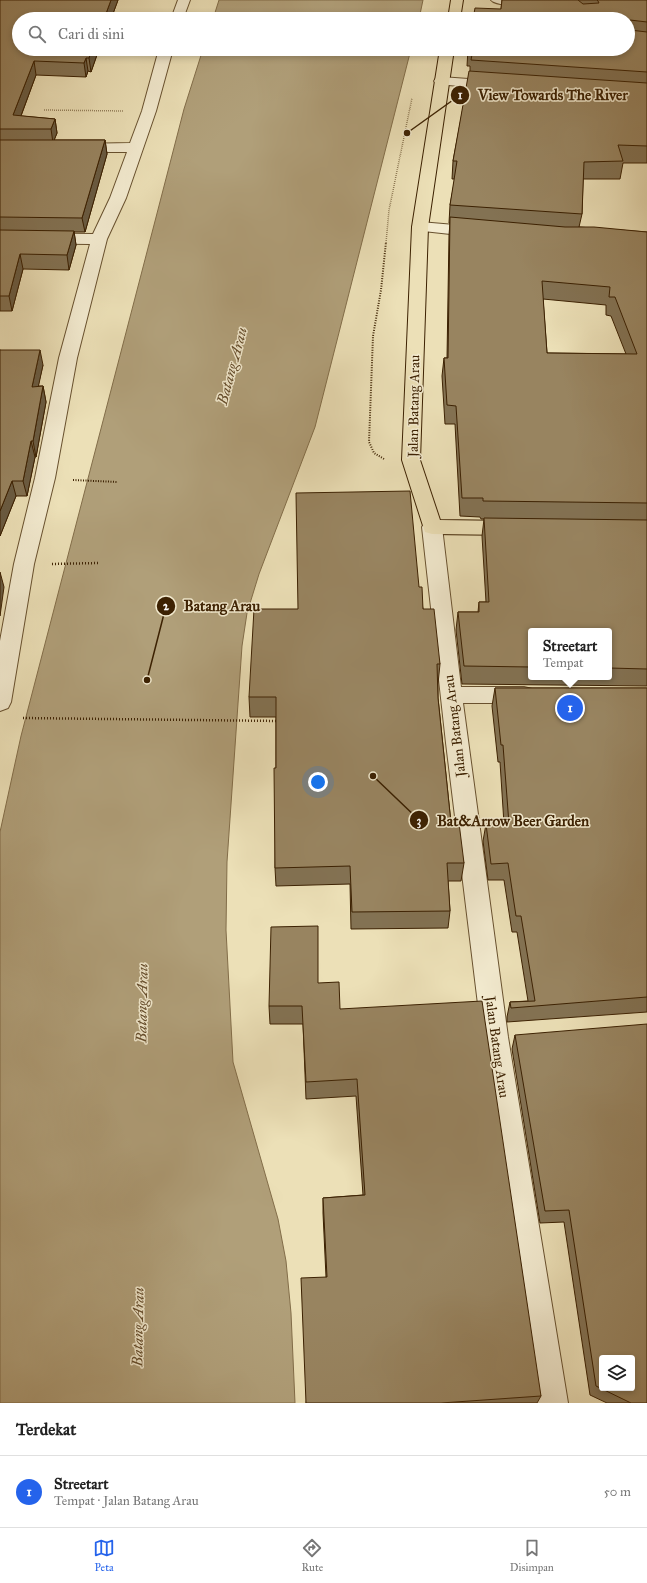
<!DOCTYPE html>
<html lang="id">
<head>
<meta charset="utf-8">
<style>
  :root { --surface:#fff; --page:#f2f2f2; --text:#222; --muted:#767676; --line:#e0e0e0; --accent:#2563eb }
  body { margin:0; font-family:"IM FELL Great Primer",serif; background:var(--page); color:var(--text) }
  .controls { position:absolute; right:12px; bottom:12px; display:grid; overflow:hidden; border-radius:4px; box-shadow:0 2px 6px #0003 }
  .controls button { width:36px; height:36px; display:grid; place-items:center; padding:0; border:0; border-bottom:1px solid var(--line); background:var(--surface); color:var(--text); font:20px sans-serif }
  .you { position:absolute; left:318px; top:782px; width:14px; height:14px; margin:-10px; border:3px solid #fff; border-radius:50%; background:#1a73e8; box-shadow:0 0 0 6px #1a73e833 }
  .badge { display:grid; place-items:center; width:26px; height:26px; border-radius:50%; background:var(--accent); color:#fff; font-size:13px; font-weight:700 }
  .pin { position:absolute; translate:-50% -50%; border:2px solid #fff; box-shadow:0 1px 4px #0006 }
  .popup { position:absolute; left:528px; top:628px; width:84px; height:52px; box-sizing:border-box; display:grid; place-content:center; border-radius:4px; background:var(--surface); filter:drop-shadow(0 1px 3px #0005); font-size:13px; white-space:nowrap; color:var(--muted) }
  .popup b { font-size:15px; color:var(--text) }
  .popup::after { content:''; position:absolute; left:50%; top:100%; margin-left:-8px; border:8px solid transparent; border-top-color:var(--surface) }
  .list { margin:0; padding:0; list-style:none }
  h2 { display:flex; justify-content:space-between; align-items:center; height:52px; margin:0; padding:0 16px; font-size:17px }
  h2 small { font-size:13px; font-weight:400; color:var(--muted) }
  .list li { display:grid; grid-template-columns:26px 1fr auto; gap:12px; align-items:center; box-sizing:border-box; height:72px; padding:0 16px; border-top:1px solid var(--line) }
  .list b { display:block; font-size:15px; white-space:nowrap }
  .list p { margin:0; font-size:13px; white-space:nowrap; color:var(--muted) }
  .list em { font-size:13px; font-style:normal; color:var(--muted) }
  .icon { flex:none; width:22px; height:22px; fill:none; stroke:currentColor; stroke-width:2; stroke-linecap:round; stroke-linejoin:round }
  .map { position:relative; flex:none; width:647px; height:1403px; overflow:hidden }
  .search { position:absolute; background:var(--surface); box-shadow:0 2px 6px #0003; left:12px; right:12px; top:12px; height:44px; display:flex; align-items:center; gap:10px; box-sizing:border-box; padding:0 14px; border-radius:22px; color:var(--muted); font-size:15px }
  .sheet { height:124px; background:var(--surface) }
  nav { display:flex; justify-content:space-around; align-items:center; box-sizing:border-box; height:56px; border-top:1px solid var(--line); background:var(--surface); font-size:11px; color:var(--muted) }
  nav a { display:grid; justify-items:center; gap:2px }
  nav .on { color:var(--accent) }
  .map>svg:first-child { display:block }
  .water { fill:#b09f79; stroke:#826d49 }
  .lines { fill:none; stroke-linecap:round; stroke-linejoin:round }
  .minor-casing { stroke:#68512f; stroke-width:2 }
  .major-casing { stroke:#3c2102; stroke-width:2 }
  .path-far2 { stroke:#3c2102; stroke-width:1.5; stroke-dasharray:0.5 1.5; stroke-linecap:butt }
  .path-far1 { stroke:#3c2102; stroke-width:2; stroke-dasharray:1 1.5; stroke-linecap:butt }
  .path { stroke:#3c2102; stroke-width:2.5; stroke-dasharray:1 2; stroke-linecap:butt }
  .minor { fill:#f3ebd0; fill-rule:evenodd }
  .major { fill:#ece0b7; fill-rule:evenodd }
  .wall { fill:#837253; stroke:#3c2102; fill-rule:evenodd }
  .shaded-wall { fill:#6a5c43; stroke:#3c2102 }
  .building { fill:#988460; stroke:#3c2102; fill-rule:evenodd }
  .labels { text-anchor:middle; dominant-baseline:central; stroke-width:3; stroke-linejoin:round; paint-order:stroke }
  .street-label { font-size:14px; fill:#3c2102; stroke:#f3ebd0 }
  .water-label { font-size:15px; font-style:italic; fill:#654d2c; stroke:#f3ebd0 }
  .leader { fill:none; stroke:#3c2102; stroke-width:1.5 }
  .callout-dot { fill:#3c2102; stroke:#f3ebd0; stroke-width:1.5 }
  .mark-label { font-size:12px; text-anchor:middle; font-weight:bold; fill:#fff }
  .callout-label { font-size:15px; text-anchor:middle; font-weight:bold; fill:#3c2102; stroke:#f3ebd0; stroke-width:3; stroke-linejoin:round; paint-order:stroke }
</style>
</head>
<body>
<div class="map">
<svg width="647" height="1403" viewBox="0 0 647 1403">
  <rect width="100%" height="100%" fill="#ece0b7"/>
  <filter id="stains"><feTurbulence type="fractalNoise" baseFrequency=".005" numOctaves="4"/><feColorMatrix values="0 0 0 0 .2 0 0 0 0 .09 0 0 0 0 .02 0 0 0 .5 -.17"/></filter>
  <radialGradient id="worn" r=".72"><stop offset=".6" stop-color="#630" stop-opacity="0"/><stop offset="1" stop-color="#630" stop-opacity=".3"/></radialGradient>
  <path class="water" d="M219 0H423L419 19H213Z
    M203 49H411L315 427 259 574 247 613 242 646 227 862 226 930 233 1062 278 1219 286 1261 291 1313 295 1403H0V832L21 736 154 225 184 109Z"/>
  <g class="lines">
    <defs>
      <path id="minor" d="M178 0H190L183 19H171Z
        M491 0H536L537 2C533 8 495 6 491 0Z
        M159 49H173L156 111 126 198 107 239 77 358 55 478 34 564 11 702 8 708 0 711V641L14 564 35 478 59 358 90 244 0 243V233L93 234 110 198 127 152H77L72 151 70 148 72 145 77 144 130 143 142 111Z
        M441 77 496 81 501 82 503 85 501 88 496 89 436 84 434 81 436 78Z
        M420 222 478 227 484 229 486 232 484 235 478 237 414 230 412 227 414 224Z
        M432 520 439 522 442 527 461 687H524L532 689 535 695 532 701 524 703H463L508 1037 568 1403H536L482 1037 446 743 422 527 425 522Z"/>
      <path id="major" d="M451 0H463L460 19H448Z
        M440 49H454L428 227 420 460 440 520 512 521 519 523 522 528 519 533 512 535 432 534 425 532 402 460 412 227Z"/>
    </defs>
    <use href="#minor" class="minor-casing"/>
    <use href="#major" class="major-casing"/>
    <path class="path-far2" d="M44 110 123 111
      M386 243 389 210 412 98"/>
    <path class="path-far1" d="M384 459 374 453 369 442 373 336 381 290 386 242
      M73 480 118 482"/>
    <path class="path" d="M52 564 99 563
      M23 718 278 721"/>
    <use href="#minor" class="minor"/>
    <use href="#major" class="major"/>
  </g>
  <path class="wall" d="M0 0H118L111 19 19 49H99L91 72 88 71 86 77 36 75 21 116 55 119 57 133 54 140H105L107 154 85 232H74L76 245 69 270 23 269 12 311H0Z
    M502 0H647V163H623L620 179H583L582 214 579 227 647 232V686L462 684 456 630 458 612H478L479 602H486L482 536 484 519H481L480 517 460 516 455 424H445L442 376 444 358H447L449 235 450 223H449L450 205 455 179H452L453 161 470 71V66H467L468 49 501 9ZM543 299 606 305V315L611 316 626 354 547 353ZM531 631H609V677H531Z
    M0 350 43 365 38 386H43L46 402 36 457H35L27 496H16L0 536Z
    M419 587 423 609 440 664 438 684V698L451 823 464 863 461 881H448L450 911 448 928 351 929 350 884 276 886 275 868 276 768V717H250L249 697 298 609Z
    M495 688H647V1012L507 1022V1017L510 1002 528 1001 517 932H512L504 880H488L483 841 486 824H504L500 762H498L492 706Z
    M318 983 340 1009 541 1396 537 1403H306L326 1277 323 1213V1198L363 1195 356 1096 306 1099 303 1024H270L269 1006Z
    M515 1035 647 1403H607L590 1395 564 1222 540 1223 512 1049Z"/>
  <path class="shaded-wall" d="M111 0H118L111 19H104Z
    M92 49H99L91 72 89 58Z
    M86 58 88 71 86 77 84 63Z
    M34 61 36 75 16 129 13 115Z
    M55 119 57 133 53 143 51 129Z
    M105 140 107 154 85 232 82 218Z
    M74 231 76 245 69 270 67 255Z
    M20 254 23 269 12 311 9 296Z
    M40 350 43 365 35 402 32 387Z
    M43 386 46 402 36 457 33 441Z
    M31 441 35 457 27 496 23 481Z
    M12 481 16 496 0 536V511Z
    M0 572 4 587 0 616Z"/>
  <path class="building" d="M0 0H111L104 19H19V49H92L89 58H86L84 63 34 61 13 115 55 119 51 129H0Z
    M502 0H578L583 4 599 3 598 1 597 0H647V22L630 20V30L647 32V72L471 60 473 49H468H628V19H473L475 8 501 9Z
    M469 71 647 83V146L618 145 623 161 584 162 582 214 450 205 457 161H453Z
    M0 140H105L82 218 0 217Z
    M450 217 565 227H594L647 232V503L483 501V498H462L456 406 447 405 444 358H448ZM542 281 610 287 609 297H615L637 354 547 353Z
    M0 230 74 231 67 255 20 254 9 296H0Z
    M0 350H40L32 387 43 386 33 441H31L23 481H12L0 511Z
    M410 491 419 587H422L423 609H434L440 664H437L438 698 451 823H459L464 863H447L450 911 352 912 350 866 275 868 274 768H276V697H249L254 609H298L296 493Z
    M484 518 647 520V669L609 668V631H531V667L464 666 458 612H479V602H489Z
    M495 688H647V997L511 1008 510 1002 535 1001 521 916H516L508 863 491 864 486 824H509L503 745H501Z
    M318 926V983L339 982 340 1009 482 1001 541 1396 441 1403H306L301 1278 327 1277 323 1198 365 1195 357 1079 306 1082 302 1006H269L271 927Z
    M647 1024V1403H631L596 1386 569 1210 545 1211 515 1035ZM602 1358H632V1388H602Z"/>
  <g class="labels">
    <g class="street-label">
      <text transform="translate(414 406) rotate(-89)">Jalan Batang Arau</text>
      <text transform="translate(455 726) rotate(-97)">Jalan Batang Arau</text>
      <text transform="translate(497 1047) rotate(82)">Jalan Batang Arau</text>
    </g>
    <g class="water-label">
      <text transform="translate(232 366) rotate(-75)">Batang Arau</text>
      <text transform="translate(142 1003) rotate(-89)">Batang Arau</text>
      <text transform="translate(138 1327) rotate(-89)">Batang Arau</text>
    </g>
  </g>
  <path class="leader" d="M407 133L460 95M147 680L166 606M373 776L419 820"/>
  <g class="callout-dot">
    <circle cx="407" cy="133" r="4"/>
    <circle cx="147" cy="680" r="4"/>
    <circle cx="373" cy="776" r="4"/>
    <circle cx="460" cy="95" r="10"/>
    <circle cx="166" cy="606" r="10"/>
    <circle cx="419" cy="820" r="10"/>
  </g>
  <g class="mark-label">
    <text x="460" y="99">1</text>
    <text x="166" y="610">2</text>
    <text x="419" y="825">3</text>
  </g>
  <g class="callout-label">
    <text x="553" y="100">View Towards The River</text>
    <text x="222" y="611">Batang Arau</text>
    <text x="513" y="826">Bat&amp;Arrow Beer Garden</text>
  </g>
  <rect width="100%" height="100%" filter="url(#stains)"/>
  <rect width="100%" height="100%" fill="url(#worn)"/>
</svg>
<div class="controls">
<button><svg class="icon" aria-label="layers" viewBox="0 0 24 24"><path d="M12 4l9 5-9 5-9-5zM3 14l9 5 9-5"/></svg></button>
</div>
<div class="you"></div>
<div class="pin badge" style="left:570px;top:708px">1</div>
<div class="popup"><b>Streetart</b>Tempat</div>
<div class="search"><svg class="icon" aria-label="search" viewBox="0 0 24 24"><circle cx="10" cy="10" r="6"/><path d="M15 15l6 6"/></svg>Cari di sini</div>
</div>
<section class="sheet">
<h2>Terdekat<small></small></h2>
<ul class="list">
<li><span class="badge">1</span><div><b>Streetart</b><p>Tempat · Jalan Batang Arau</p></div><em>50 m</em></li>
</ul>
</section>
<nav>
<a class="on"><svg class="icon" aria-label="map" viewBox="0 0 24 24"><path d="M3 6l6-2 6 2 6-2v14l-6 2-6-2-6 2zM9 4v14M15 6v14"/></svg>Peta</a>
<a><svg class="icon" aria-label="directions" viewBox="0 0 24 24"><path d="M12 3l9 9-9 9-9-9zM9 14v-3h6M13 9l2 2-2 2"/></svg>Rute</a>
<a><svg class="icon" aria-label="saved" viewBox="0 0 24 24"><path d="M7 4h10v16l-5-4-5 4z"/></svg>Disimpan</a>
</nav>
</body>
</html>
